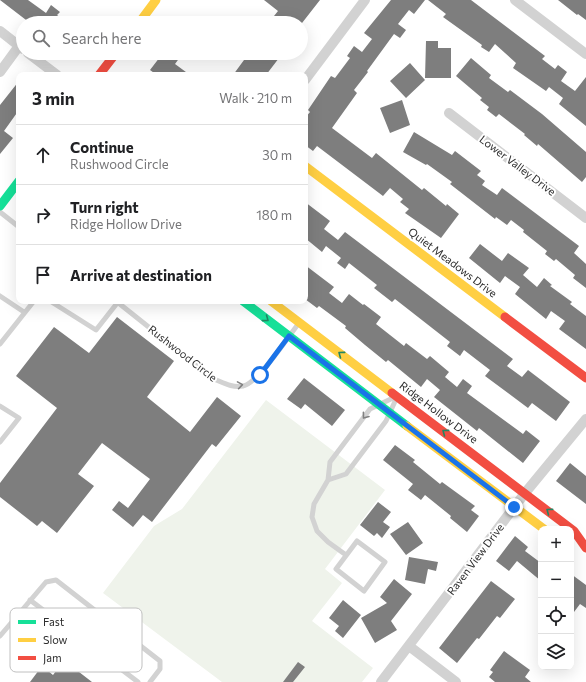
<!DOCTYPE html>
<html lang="en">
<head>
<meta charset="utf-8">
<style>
  :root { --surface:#fff; --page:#f6f6f6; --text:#202124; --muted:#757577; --line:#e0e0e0 }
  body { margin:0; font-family:Commissioner,sans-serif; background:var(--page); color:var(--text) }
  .controls { position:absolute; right:12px; bottom:12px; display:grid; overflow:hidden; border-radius:8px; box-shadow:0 4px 16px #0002 }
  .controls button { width:36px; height:36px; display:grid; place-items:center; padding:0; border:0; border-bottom:1px solid var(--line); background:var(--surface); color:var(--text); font:20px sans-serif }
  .stop { position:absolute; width:12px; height:12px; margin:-9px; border:3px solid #1a73e8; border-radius:50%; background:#fff }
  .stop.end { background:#1a73e8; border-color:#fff; box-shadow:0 1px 4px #0008 }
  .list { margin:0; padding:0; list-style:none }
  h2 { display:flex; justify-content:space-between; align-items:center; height:52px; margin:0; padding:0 16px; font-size:17px }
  h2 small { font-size:13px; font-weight:400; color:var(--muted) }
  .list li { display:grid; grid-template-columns:26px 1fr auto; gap:12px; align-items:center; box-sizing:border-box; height:60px; padding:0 16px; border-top:1px solid var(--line) }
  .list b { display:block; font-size:15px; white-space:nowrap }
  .list p { margin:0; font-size:13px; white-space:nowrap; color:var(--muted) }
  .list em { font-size:13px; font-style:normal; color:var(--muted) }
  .icon { flex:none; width:22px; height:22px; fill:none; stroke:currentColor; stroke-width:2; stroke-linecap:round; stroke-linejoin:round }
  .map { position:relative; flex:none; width:586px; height:682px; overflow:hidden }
  .search { position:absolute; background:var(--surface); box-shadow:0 4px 16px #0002; left:16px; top:16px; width:292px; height:44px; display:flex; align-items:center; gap:10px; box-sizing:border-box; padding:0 14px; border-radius:22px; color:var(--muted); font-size:15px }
  .panel { position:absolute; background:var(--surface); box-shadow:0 4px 16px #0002; left:16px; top:72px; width:292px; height:232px; border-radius:8px }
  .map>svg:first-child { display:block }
  .green { fill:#eff3eb }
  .building { fill:#7e7e7e }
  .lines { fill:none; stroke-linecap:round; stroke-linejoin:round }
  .lane { stroke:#d2d2d2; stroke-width:5 }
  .street { stroke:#d2d2d2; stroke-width:10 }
  .fast { stroke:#16e098; stroke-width:9 }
  .slow { stroke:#ffcf43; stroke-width:9 }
  .jam { stroke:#f24e42; stroke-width:9 }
  .oneway { stroke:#228662 }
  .oneway2 { stroke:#808080 }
  .route { stroke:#1a73e8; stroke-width:5 }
  .labels { text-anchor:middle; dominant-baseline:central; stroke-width:4; stroke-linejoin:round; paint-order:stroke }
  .street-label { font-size:11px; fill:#2d2d2d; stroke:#fff }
  .key { fill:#fff; stroke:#c0c0c0; stroke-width:1 }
  .key-label { font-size:11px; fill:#2d2d2d }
</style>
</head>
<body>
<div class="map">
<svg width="586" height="682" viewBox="0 0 586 682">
  <rect width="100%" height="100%" fill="#fff"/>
  <path class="green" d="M266 400 385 490 325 569 342 583 312 621 373 668 362 682H222L103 593 154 526 182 509Z"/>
  <path class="building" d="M0 0H28L46 13 51 5 60 12 57 15 67 23H30Z
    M264 0H320L302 23H283L274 16 278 11Z
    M391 0H425L414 14 409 10 398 24 406 30 400 38 394 34 367 71 368 72 354 90 357 93 332 128 372 158 376 153 422 190 424 188 446 206 447 204 459 214 441 238 405 213 409 209 400 202 403 199 390 188 383 196 317 146 313 151 305 145V118L310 112 308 110 331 76 335 78 350 58 347 56 354 46 362 52 372 39 364 33Z
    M428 0H471L545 56 542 59 555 69 558 65 567 72 561 81 575 91 586 77V126L559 104 563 98 549 87 546 91 513 68 516 63 495 44 489 52 481 47 482 45 443 17 446 14Z
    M558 0H586V20L578 14 577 15Z
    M426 41H438V48H451V78H425Z
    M163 53H183L175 64 190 75H157L150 70Z
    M245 53H271L279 58 266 75H233L244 60 242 58Z
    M471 58 491 75 489 78 508 92 510 90 542 114 586 152V177L582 182 538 144 537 146 524 135 525 134 499 114 496 117 487 110 489 107 480 100 482 98 456 76Z
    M410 63 425 80 406 98 390 81Z
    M19 81V110L4 131 13 138 0 154V105Z
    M402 100 410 125 390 133 380 108Z
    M414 132 452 155 455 151 481 171 477 175 485 181 482 185 497 195 502 188 579 246 574 253 586 264V288L573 278 575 275 556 259 554 261 545 254 547 251 523 232 524 230 511 220 507 225 496 217 495 219 450 184 452 182 427 164 426 165 403 152Z
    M305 202 330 221 324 229 338 240 345 232 513 359 507 366 522 377 528 370 570 402 556 421 532 403 528 408 485 376 490 370 464 350 460 356 447 346 450 342 395 299 392 302 374 288 377 285 349 263 345 269 337 263 341 258 326 246 322 252 305 238Z
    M480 244 502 261 508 253 529 268 523 275 537 287 544 278 552 285 550 286 572 302 570 304 586 316V349L559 329 565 321 551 311 546 319 515 294 520 287 505 276 500 283 469 258Z
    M305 265 334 287 329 293 342 303 349 294 363 305 364 304 381 317 376 324 404 346 406 343 427 359 430 356 449 372 445 377 457 387 463 379 472 386 467 393 523 434 526 430 540 441 523 463 479 428 477 431 434 397 440 390 427 379 421 387 388 360 386 362 365 345 345 328 346 326 319 306 317 308 305 299Z
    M117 317 174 361 147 397 190 432 217 397 241 416 216 447 212 444 152 522 143 515 133 527 112 510 119 501 128 508 150 479 102 443 78 474 94 486 57 533 42 521 37 526 0 497V483L57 408 16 376 54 327 89 353Z
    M304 378 345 410 332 426 305 404 301 409 287 399Z
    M395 445 415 460 413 462 440 484 442 482 475 506 471 510 479 516 467 532 450 518 451 516 425 495 421 500 408 490 413 484 383 460Z
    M570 463 586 476V504L556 481Z
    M378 502 391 512 383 522 390 527 382 538 377 533 374 536 360 525Z
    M408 522 423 543 406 555 390 534Z
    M515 536 528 547 525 551 541 563V581L517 561 509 571 496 561Z
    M409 557 438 562 436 571 428 569 425 584 405 580Z
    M571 574 586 585V608L580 604 571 616Z
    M394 579 412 594 391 621 397 630 375 643 361 618 387 603 380 597Z
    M491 581 515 599 500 618 497 616 479 639 477 638 457 663 439 648Z
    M343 600 361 615 343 638 335 631 339 626 329 618Z
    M504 651 530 670 525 677 531 682H495L489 677 493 672 490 670Z
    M298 662 305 667 293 682H283Z
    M70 665 92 682H30L42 666 53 675 59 667 65 671Z"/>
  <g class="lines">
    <path class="lane" d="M0 212 19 227
      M0 296 24 312
      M50 301 96 330 118 302
      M116 301 214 379C224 383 232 388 243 386 258 383 288 337 299 323
      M0 344 34 301
      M0 406 19 418 0 442
      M328 480 346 474 386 421 397 397
      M357 541 385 562 364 591 336 569Z
      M346 555 328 542 317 531 312 517 314 504 328 480 330 462 370 409 395 397
      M30 600 138 682
      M0 636 46 582 56 580 160 661V669L150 682"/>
    <path class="street" d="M515 0 586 54
      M0 31 23 49
      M28 53 57 75
      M0 72 19 46
      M305 80 365 0
      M449 113 586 218
      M409 646 456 682
      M381 682 525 493 586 419"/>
    <path class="fast" d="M0 206 19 181
      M243 301 407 426"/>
    <path class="slow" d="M139 23 156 0
      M305 166 505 317
      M271 301 392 393
      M407 426 544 529"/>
    <path class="jam" d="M99 75 116 53
      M505 317 586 378
      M392 393 574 531 586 548"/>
  </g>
  <defs><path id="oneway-chevron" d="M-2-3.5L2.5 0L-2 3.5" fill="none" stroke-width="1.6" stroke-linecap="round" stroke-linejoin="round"/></defs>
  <g class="oneway">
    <use href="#oneway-chevron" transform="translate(266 319) rotate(37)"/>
    <use href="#oneway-chevron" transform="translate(341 354) rotate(-143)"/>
    <use href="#oneway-chevron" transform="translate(445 432) rotate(-143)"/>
    <use href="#oneway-chevron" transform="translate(549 511) rotate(-143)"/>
  </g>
  <g class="oneway2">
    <use href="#oneway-chevron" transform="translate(240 385) rotate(-9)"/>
    <use href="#oneway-chevron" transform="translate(365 416) rotate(127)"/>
  </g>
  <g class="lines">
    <path class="route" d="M260 375 289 336 514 507"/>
  </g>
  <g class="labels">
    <g class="street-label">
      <text transform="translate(518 165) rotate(37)">Lower Valley Drive</text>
      <text transform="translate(453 262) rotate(37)">Quiet Meadows Drive</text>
      <text transform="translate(183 353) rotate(38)">Rushwood Circle</text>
      <text transform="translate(439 412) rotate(37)">Ridge Hollow Drive</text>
      <text transform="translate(475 559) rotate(-53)">Raven View Drive</text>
    </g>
  </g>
  <rect x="10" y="608" width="132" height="64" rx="6" class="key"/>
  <rect x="18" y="620" width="18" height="4" fill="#16e098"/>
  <rect x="18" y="638" width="18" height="4" fill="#ffcf43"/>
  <rect x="18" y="656" width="18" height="4" fill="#f24e42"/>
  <g class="key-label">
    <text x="43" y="626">Fast</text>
    <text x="43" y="644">Slow</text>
    <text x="43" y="662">Jam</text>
  </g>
</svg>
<div class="controls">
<button>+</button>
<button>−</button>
<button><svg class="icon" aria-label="locate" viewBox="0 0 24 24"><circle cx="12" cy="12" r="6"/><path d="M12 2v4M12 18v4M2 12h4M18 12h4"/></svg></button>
<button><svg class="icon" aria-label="layers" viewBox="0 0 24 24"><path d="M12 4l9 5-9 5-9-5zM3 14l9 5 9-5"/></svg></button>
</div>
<div class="stop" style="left:260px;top:375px"></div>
<div class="stop end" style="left:514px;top:507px"></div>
<div class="search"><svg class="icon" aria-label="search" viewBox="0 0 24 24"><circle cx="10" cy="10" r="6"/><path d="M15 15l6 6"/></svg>Search here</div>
<section class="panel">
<h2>3 min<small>Walk · 210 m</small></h2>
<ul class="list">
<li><svg class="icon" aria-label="ahead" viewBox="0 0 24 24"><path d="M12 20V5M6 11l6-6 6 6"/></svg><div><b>Continue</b><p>Rushwood Circle</p></div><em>30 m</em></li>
<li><svg class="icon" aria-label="right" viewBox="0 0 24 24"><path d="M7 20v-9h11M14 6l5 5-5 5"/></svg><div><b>Turn right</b><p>Ridge Hollow Drive</p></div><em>180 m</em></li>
<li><svg class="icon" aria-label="arrive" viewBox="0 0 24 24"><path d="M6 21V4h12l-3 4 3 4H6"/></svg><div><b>Arrive at destination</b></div></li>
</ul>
</section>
</div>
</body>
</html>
